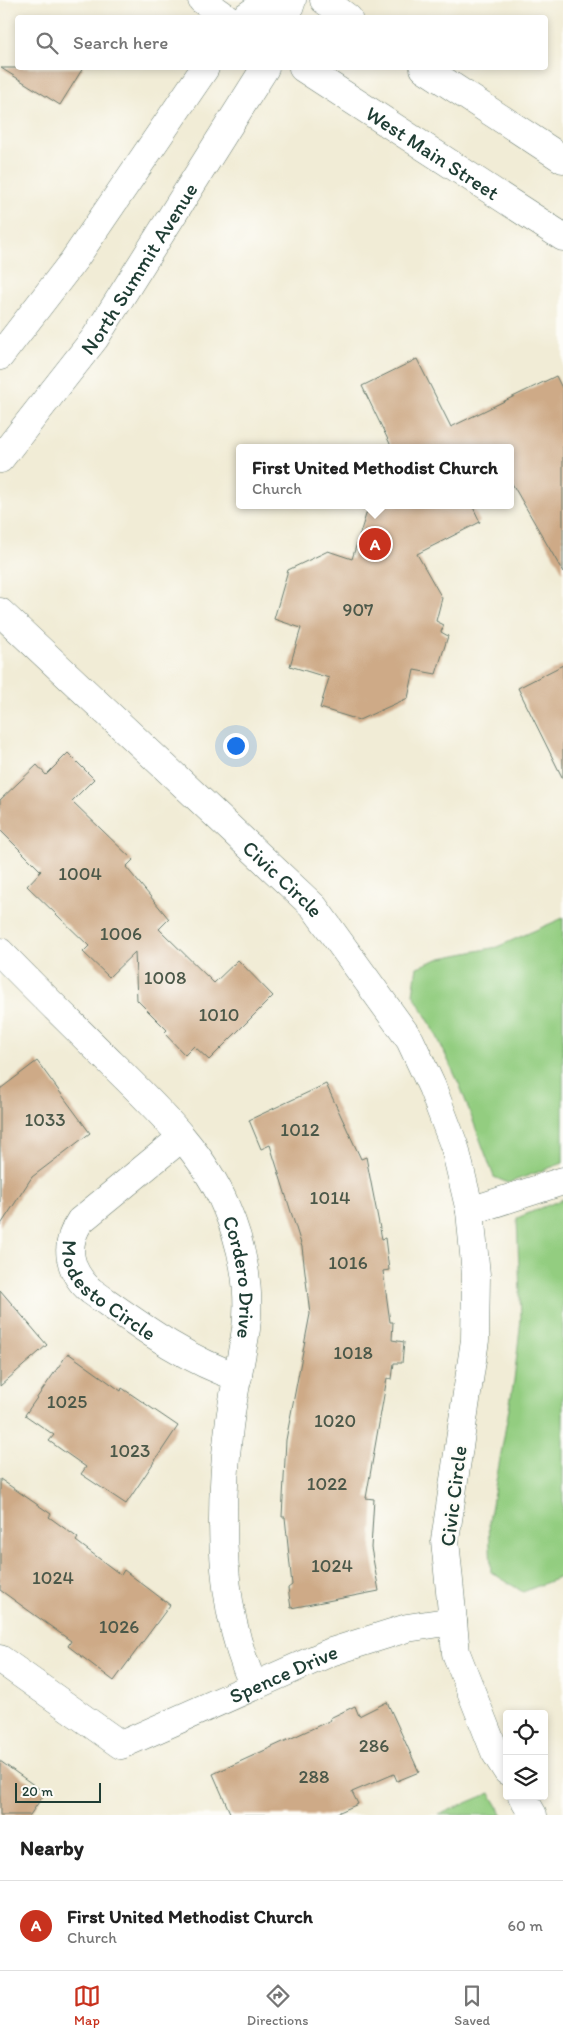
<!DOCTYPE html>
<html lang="en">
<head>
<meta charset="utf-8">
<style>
  :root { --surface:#fff; --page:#f6f6f6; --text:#222; --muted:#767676; --line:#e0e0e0; --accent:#c8321e }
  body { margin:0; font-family:Itim,sans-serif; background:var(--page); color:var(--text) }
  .controls { position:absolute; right:15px; bottom:15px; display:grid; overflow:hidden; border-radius:5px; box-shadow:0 2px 8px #0003 }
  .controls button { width:45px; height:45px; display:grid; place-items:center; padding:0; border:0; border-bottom:1px solid var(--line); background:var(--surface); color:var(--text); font:25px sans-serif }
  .scale { position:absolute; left:15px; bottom:12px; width:86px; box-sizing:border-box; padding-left:5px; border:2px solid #1f3d34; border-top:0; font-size:14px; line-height:18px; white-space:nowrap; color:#1f3d34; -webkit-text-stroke:4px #fdfcf7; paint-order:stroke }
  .you { position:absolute; left:235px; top:745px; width:18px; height:18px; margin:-12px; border:4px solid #fff; border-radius:50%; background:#1a73e8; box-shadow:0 0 0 8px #1a73e833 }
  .badge { display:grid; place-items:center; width:32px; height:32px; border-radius:50%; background:var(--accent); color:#fff; font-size:16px; font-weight:700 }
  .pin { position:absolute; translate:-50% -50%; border:2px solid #fff; box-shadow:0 1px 5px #0006 }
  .popup { position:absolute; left:236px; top:444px; width:278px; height:65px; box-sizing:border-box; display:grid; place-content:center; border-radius:5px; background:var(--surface); filter:drop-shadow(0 1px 4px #0005); font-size:16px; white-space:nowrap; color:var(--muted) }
  .popup b { font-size:19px; color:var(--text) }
  .popup::after { content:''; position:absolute; left:50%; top:100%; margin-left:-10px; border:10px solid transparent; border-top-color:var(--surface) }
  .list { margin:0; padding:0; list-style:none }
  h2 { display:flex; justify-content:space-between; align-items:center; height:65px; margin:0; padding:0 20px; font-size:21px }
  h2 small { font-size:16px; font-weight:400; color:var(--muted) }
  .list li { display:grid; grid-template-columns:32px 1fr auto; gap:15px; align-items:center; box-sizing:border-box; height:90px; padding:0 20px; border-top:1px solid var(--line) }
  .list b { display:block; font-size:19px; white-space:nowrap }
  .list p { margin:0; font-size:16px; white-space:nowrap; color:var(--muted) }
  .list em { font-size:16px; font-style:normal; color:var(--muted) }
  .icon { flex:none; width:28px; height:28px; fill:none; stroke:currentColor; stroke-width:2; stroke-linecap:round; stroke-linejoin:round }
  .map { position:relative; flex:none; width:563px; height:1815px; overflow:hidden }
  .search { position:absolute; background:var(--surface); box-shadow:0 2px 8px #0003; left:15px; right:15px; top:15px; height:55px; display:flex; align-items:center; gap:12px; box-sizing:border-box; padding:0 18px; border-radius:5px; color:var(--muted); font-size:19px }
  .sheet { height:155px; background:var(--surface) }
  nav { display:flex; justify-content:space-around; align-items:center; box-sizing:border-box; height:70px; border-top:1px solid var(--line); background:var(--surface); font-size:14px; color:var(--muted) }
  nav a { display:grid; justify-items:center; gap:2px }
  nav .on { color:var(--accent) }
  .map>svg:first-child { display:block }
  .green { fill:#93cd80; stroke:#59855a }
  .building { fill:#ceaa87 }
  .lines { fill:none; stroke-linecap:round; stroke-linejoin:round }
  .minor-casing { stroke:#687a6d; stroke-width:29 }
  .tertiary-casing { stroke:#687a6d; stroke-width:29 }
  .secondary-casing { stroke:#687a6d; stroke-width:29 }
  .primary-casing { stroke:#687a6d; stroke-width:29 }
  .minor { stroke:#fff; stroke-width:28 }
  .tertiary { stroke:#fff; stroke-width:28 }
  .secondary { stroke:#fff; stroke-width:28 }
  .primary { stroke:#fff; stroke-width:28 }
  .labels { text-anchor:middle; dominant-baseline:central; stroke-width:4.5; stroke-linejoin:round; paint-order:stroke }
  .number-label { font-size:19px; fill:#4b5849 }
  .street-label { font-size:21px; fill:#1f3d34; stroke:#fdfcf7 }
</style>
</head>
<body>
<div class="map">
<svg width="563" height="1815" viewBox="0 0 563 1815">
  <rect width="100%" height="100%" fill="#fdfcf7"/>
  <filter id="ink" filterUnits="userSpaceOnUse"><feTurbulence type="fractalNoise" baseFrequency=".02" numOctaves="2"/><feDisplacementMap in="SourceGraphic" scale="10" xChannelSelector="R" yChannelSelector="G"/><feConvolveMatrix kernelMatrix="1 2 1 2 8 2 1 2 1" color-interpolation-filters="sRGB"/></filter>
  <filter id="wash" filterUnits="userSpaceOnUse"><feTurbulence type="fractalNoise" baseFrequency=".0096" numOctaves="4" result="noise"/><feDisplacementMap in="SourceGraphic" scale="20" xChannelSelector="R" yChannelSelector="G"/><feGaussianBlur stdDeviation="1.12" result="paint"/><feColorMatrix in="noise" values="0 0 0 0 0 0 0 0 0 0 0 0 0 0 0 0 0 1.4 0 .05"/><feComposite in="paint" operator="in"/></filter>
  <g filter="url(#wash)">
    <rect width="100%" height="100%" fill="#f1ecd6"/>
    <path class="green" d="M563 918V1163L508 1183 494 1177 460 1086 434 1030 413 994 417 967 441 958 497 947Z
      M563 1199V1576L523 1592 491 1572 489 1521 514 1380 521 1319 517 1218Z
      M490 1793 503 1815H438Z"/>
    <g id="blocks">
      <path class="building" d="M1 68H83L60 105Z
        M417 359 451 427 556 376 563 390V572L510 480V448H392L362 386Z
        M369 505H472L480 522 417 554 442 598 436 621 444 625 441 632 448 636 436 674 414 670 408 698 359 720 320 708 329 678 290 666 301 628 274 619 288 570 328 551 352 559Z
        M563 665V779L518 688Z
        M68 753 94 779 72 801 133 860 126 867 169 919 159 929 214 983 238 960 273 996 209 1060 194 1046 185 1055 164 1033 167 1030 137 1000 135 952 109 977 83 952 89 946 27 886 41 871 0 830V800L37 765 46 775Z
        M37 1061 90 1133 32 1177 0 1226V1089Z
        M326 1084 361 1159 366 1157 382 1239 385 1238 389 1270 383 1271 390 1322H393L392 1340 404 1342 402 1363H394L392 1379 387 1378 366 1498 374 1499 371 1548 379 1591 291 1608 288 1588 292 1585 285 1517H282L286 1440 310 1314 302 1247 270 1145 261 1149 249 1120Z
        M0 1290 47 1345 0 1386Z
        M68 1353 121 1391 122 1388 178 1426 126 1504 81 1474 86 1467 49 1441 54 1435 25 1415Z
        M0 1479 51 1514 49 1517 78 1538 76 1541 121 1575 124 1570 170 1605 114 1681 68 1646 71 1641 0 1590Z
        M387 1702 419 1772 397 1781 394 1774 352 1792 358 1804 333 1815H231L213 1774 331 1720 330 1718 355 1706 359 1716Z
        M0 1761 45 1793 30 1815H0Z"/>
    </g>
  </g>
  <g filter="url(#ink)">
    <use href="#blocks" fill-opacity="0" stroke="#687a6d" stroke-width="1"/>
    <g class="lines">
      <defs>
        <g id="minor">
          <path id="s1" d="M0 952C37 990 75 1027 112 1064 154 1106 203 1151 226 1207 242 1244 251 1288 246 1329 241 1362 233 1394 229 1427 219 1510 218 1609 254 1686"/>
          <path id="s2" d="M181 1138 80 1221C63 1246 69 1272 91 1291 138 1324 182 1358 238 1377"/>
          <path d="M470 1211 563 1181"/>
          <path id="s3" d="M0 1659 121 1745 331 1652 407 1628 453 1621"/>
        </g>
        <g id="tertiary">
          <path id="s4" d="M0 612 314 907 410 1040 432 1087 455 1148 470 1211 476 1275 475 1340 445 1540 456 1653 495 1752 507 1771"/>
          <path d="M522 1796 533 1815"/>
        </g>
        <g id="secondary">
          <path d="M244 18 270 0"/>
          <path d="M286 18 292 0"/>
          <path d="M0 356 74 260 205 68"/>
          <path id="s5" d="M0 459 95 338 265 68"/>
        </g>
        <g id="primary">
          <path d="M202 0 227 18"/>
          <path d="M324 0 348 18"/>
          <path id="s6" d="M303 68 563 237"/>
          <path d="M424 68 563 159"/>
        </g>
      </defs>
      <use href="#minor" class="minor-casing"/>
      <use href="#tertiary" class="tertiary-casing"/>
      <use href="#secondary" class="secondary-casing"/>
      <use href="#primary" class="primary-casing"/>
      <use href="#minor" class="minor"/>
      <use href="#tertiary" class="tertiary"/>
      <use href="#secondary" class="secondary"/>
      <use href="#primary" class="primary"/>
    </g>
  </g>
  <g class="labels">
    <g class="number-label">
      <text x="358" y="609">907</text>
      <text x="80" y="873">1004</text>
      <text x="121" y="933">1006</text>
      <text x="165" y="977">1008</text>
      <text x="219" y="1014">1010</text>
      <text x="45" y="1119">1033</text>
      <text x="300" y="1129">1012</text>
      <text x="330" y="1197">1014</text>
      <text x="348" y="1262">1016</text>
      <text x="353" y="1352">1018</text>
      <text x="67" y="1401">1025</text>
      <text x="335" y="1420">1020</text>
      <text x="130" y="1450">1023</text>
      <text x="327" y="1483">1022</text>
      <text x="332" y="1565">1024</text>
      <text x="53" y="1577">1024</text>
      <text x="119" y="1626">1026</text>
      <text x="374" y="1745">286</text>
      <text x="314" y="1776">288</text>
    </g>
    <g class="street-label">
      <text stroke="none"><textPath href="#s6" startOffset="155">West Main Street</textPath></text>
      <text stroke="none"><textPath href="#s5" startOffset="236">North Summit Avenue</textPath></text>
      <text stroke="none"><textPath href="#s4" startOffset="389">Civic Circle</textPath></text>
      <text stroke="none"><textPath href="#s1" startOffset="415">Cordero Drive</textPath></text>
      <text stroke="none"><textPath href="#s2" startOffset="219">Modesto Circle</textPath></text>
      <text transform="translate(453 1496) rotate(-83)">Civic Circle</text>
      <text stroke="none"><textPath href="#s3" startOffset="326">Spence Drive</textPath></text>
    </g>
  </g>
</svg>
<div class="controls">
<button><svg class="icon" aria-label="locate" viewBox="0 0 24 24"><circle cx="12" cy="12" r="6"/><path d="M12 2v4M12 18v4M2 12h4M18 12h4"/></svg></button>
<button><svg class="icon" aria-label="layers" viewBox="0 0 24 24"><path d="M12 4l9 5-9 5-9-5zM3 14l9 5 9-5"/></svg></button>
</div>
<div class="scale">20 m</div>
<div class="you"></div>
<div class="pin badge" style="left:375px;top:544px">A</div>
<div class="popup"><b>First United Methodist Church</b>Church</div>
<div class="search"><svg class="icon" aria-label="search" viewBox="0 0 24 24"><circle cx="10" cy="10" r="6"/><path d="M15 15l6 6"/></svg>Search here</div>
</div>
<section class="sheet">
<h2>Nearby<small></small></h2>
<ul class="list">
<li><span class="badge">A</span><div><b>First United Methodist Church</b><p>Church</p></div><em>60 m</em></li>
</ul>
</section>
<nav>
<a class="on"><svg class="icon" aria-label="map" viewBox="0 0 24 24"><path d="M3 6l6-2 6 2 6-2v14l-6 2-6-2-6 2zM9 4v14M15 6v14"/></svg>Map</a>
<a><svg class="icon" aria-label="directions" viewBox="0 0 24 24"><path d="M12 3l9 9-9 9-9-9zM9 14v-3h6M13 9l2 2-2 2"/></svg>Directions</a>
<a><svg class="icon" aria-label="saved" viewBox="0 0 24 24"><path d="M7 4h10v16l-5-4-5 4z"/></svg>Saved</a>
</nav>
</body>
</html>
